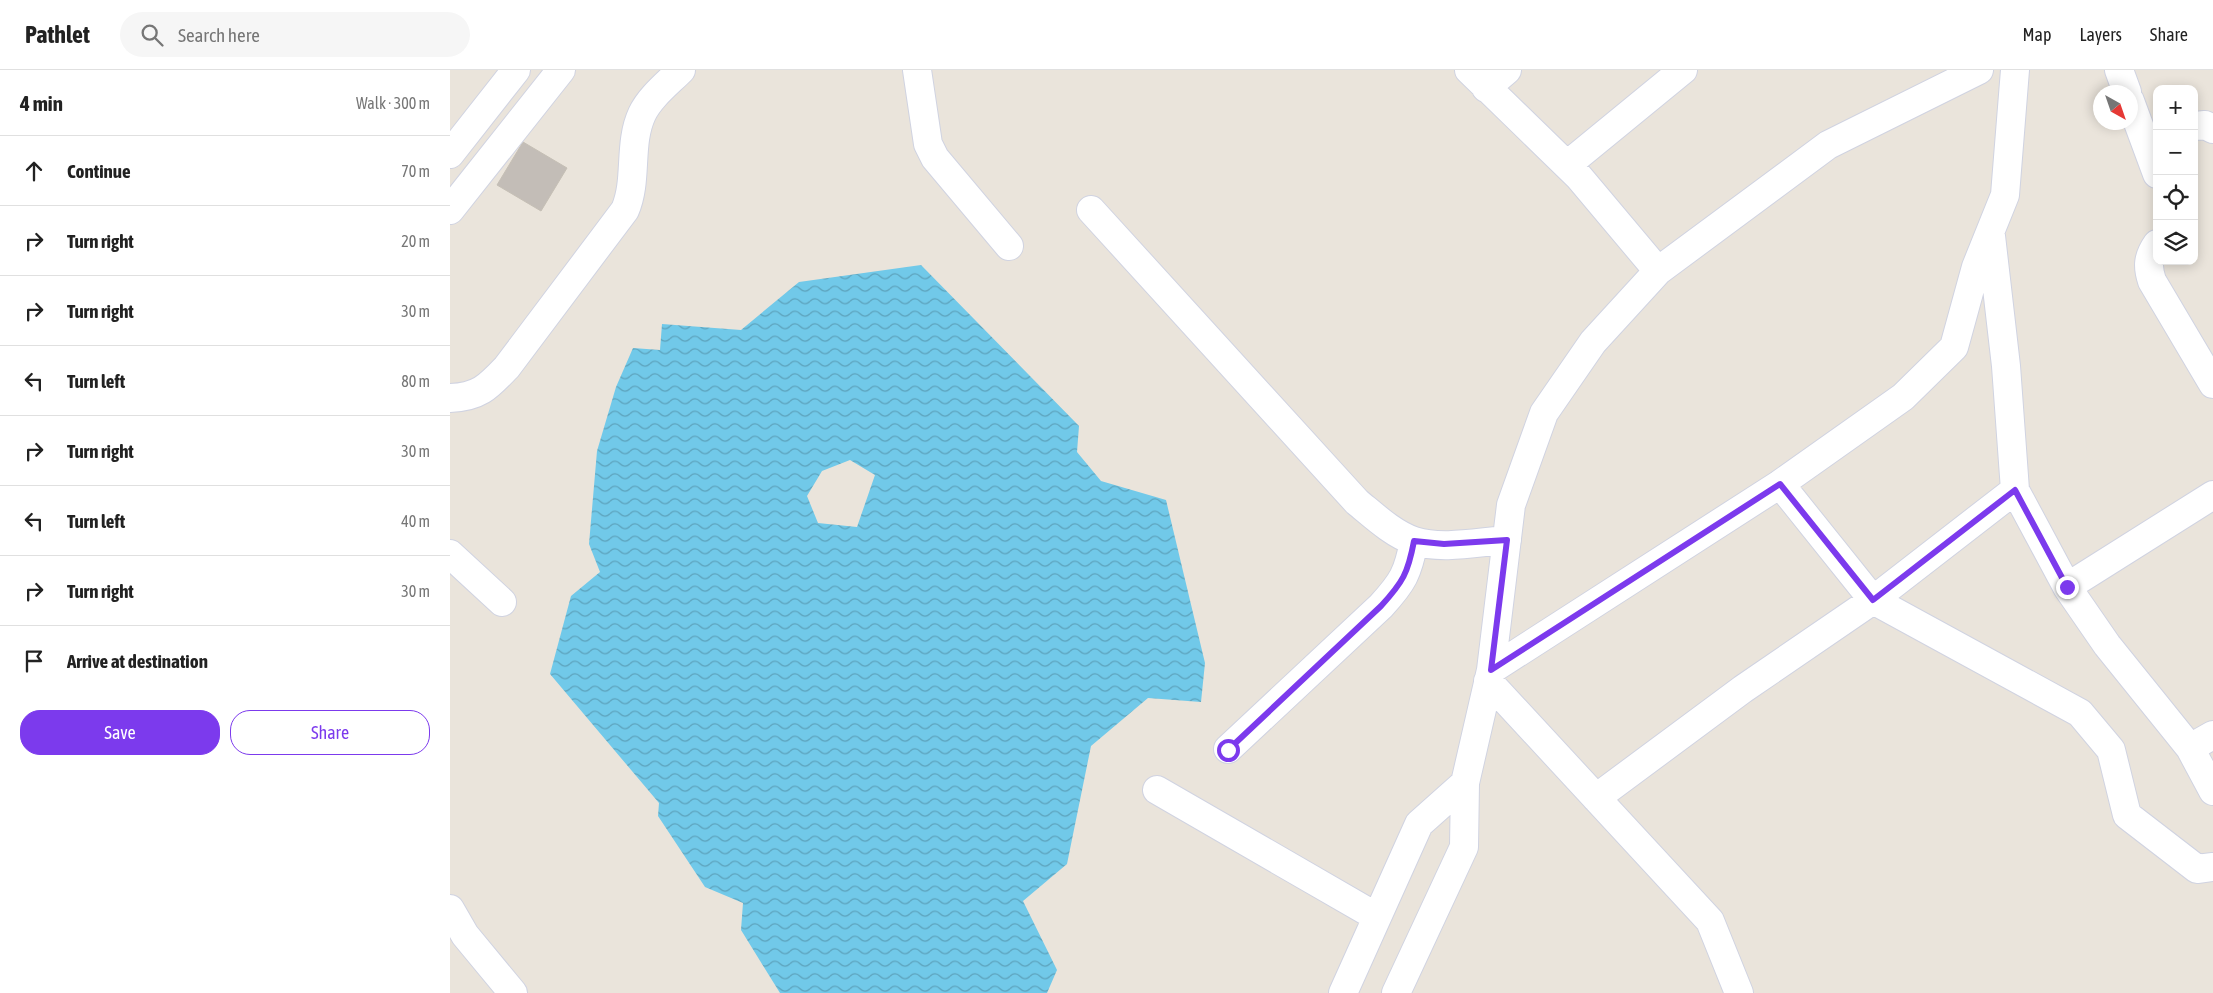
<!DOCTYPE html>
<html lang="en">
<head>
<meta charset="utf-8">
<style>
  :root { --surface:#fff; --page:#f6f6f6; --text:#222; --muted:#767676; --line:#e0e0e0; --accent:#7c3aed }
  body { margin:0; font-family:"Asap Condensed",sans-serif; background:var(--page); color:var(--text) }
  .controls { position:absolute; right:15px; top:15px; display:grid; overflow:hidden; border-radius:10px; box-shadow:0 2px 12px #0003 }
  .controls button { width:45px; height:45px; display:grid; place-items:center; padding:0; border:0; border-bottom:1px solid var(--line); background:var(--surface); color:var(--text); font:25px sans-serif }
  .compass { position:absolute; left:1643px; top:15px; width:45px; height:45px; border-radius:50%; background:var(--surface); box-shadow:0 2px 12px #0003; rotate:140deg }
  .stop { position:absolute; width:15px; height:15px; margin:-11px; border:4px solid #7c3aed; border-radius:50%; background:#fff }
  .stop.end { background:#7c3aed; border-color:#fff; box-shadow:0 1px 5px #0008 }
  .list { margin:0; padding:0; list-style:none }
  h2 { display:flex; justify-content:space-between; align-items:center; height:65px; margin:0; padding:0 20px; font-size:21px }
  h2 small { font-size:16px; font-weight:400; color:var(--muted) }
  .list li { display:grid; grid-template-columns:32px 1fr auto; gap:15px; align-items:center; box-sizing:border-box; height:70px; padding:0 20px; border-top:1px solid var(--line) }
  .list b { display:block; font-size:19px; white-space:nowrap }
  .list em { font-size:16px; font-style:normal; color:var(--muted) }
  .actions { display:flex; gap:10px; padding:15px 20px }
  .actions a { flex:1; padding:11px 0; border:1px solid var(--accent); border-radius:20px; text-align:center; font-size:18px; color:var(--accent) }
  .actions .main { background:var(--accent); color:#fff }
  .icon { flex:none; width:28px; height:28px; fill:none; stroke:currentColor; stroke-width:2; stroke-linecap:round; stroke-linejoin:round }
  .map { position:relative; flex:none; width:1763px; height:923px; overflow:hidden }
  header { display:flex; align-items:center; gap:30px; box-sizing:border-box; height:70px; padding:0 25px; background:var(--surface); border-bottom:1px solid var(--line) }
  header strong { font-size:24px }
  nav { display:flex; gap:28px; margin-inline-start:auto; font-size:18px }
  .search { width:350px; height:45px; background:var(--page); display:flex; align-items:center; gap:12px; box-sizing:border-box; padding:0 18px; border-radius:28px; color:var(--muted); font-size:19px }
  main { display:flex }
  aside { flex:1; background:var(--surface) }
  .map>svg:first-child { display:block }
  .water { fill:url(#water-waves); fill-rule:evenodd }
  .building { fill:#c3bdb7; stroke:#c5bfb5 }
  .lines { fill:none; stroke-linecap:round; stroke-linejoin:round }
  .minor-casing { stroke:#d0d3e1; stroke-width:30 }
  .minor { stroke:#fff; stroke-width:28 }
  .route { stroke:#7c3aed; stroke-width:6 }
</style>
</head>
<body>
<header>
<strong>Pathlet</strong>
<div class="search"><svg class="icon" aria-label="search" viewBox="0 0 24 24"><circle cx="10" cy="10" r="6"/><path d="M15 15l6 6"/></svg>Search here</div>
<nav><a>Map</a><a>Layers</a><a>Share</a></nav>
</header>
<main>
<aside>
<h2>4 min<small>Walk · 300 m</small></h2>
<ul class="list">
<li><svg class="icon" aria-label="ahead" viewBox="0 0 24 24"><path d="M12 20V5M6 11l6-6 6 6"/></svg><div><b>Continue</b></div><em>70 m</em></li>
<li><svg class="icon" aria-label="right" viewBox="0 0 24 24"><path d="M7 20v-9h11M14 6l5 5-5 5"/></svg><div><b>Turn right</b></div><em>20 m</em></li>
<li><svg class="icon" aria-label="right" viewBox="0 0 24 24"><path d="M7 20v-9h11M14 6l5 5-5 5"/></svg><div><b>Turn right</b></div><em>30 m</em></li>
<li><svg class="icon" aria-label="left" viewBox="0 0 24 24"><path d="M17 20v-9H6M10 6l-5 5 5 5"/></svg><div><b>Turn left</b></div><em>80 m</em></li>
<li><svg class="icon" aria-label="right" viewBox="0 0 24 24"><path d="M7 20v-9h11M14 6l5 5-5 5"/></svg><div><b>Turn right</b></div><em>30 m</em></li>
<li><svg class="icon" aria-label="left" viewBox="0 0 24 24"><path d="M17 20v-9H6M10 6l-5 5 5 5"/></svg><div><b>Turn left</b></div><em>40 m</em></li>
<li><svg class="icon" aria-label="right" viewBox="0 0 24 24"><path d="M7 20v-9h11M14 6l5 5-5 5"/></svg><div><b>Turn right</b></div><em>30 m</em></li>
<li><svg class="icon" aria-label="arrive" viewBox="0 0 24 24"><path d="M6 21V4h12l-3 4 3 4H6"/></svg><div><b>Arrive at destination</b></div></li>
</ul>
<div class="actions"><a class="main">Save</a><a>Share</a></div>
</aside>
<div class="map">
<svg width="1763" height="923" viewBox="0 0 1763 923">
  <defs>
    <pattern id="water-waves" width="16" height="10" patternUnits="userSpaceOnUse" patternTransform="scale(1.25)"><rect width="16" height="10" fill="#71c9e9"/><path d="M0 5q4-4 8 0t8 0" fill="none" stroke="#5da3bd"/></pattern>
  </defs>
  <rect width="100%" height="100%" fill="#eae4db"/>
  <path class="water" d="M471 195 629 356 627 382 651 411 716 430 755 593 751 632 698 628 641 676 617 794 573 831 607 900 597 923H330L291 860 293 833 255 817 208 746 209 733 100 604 121 526 150 502 139 474 147 381 166 317 183 278 210 280 212 254 291 260 349 212ZM400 390 425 405 407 457 368 453 357 426 372 401Z"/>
  <path class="building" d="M73 72 117 98 91 141 47 115Z"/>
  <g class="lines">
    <defs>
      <path id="minor" d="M467 0 478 74 485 88 559 176
        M1019 0 1129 107 1208 201
        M1669 0 1677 22
        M1036 18 1057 0
        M1680 31 1707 104
        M1744 56 1755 55 1763 59
        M0 84 66 0
        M1117 95 1233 0
        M0 140 111 0
        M641 140 907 432C923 445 943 464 964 471 992 480 1028 472 1057 470
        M1541 166 1556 296 1565 420 1617 517 1657 575 1740 678 1763 721
        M1707 174C1698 187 1697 196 1702 211L1763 314
        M0 328C29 327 38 317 57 297L175 140C188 110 178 74 192 44 200 27 218 13 231 0
        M1330 414 1423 530 1630 643 1661 680 1677 745 1747 799 1763 797
        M0 484 52 532
        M1617 517 1763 425
        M1041 600 1330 414 1453 327 1504 277 1526 197 1555 125 1565 0
        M1038 611 1260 851 1289 923
        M1740 678 1763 665
        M778 679 931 536C953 512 958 503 964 471
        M707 720 927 847
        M1146 728 1293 619 1423 530 1565 420
        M0 839 15 865 63 923
        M893 923 969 754 1015 713
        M946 923 1014 777 1015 713 1041 600 1061 435 1094 343 1143 272 1208 201 1378 75 1529 0"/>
    </defs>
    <use href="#minor" class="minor-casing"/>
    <use href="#minor" class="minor"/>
  </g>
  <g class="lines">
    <path class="route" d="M778 680 931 536C953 512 958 503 964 471L994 474 1057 470 1041 600 1330 414 1423 530 1565 420 1617 517"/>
  </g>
</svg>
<div class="controls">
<button>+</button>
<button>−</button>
<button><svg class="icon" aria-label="locate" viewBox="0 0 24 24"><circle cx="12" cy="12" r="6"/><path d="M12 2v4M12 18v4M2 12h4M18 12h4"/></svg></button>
<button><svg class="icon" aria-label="layers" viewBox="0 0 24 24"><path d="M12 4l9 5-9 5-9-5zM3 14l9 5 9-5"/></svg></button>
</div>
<svg class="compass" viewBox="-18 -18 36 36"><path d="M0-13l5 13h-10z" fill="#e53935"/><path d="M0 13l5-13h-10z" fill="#767676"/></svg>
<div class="stop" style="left:778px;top:680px"></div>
<div class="stop end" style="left:1617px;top:517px"></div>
</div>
</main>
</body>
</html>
